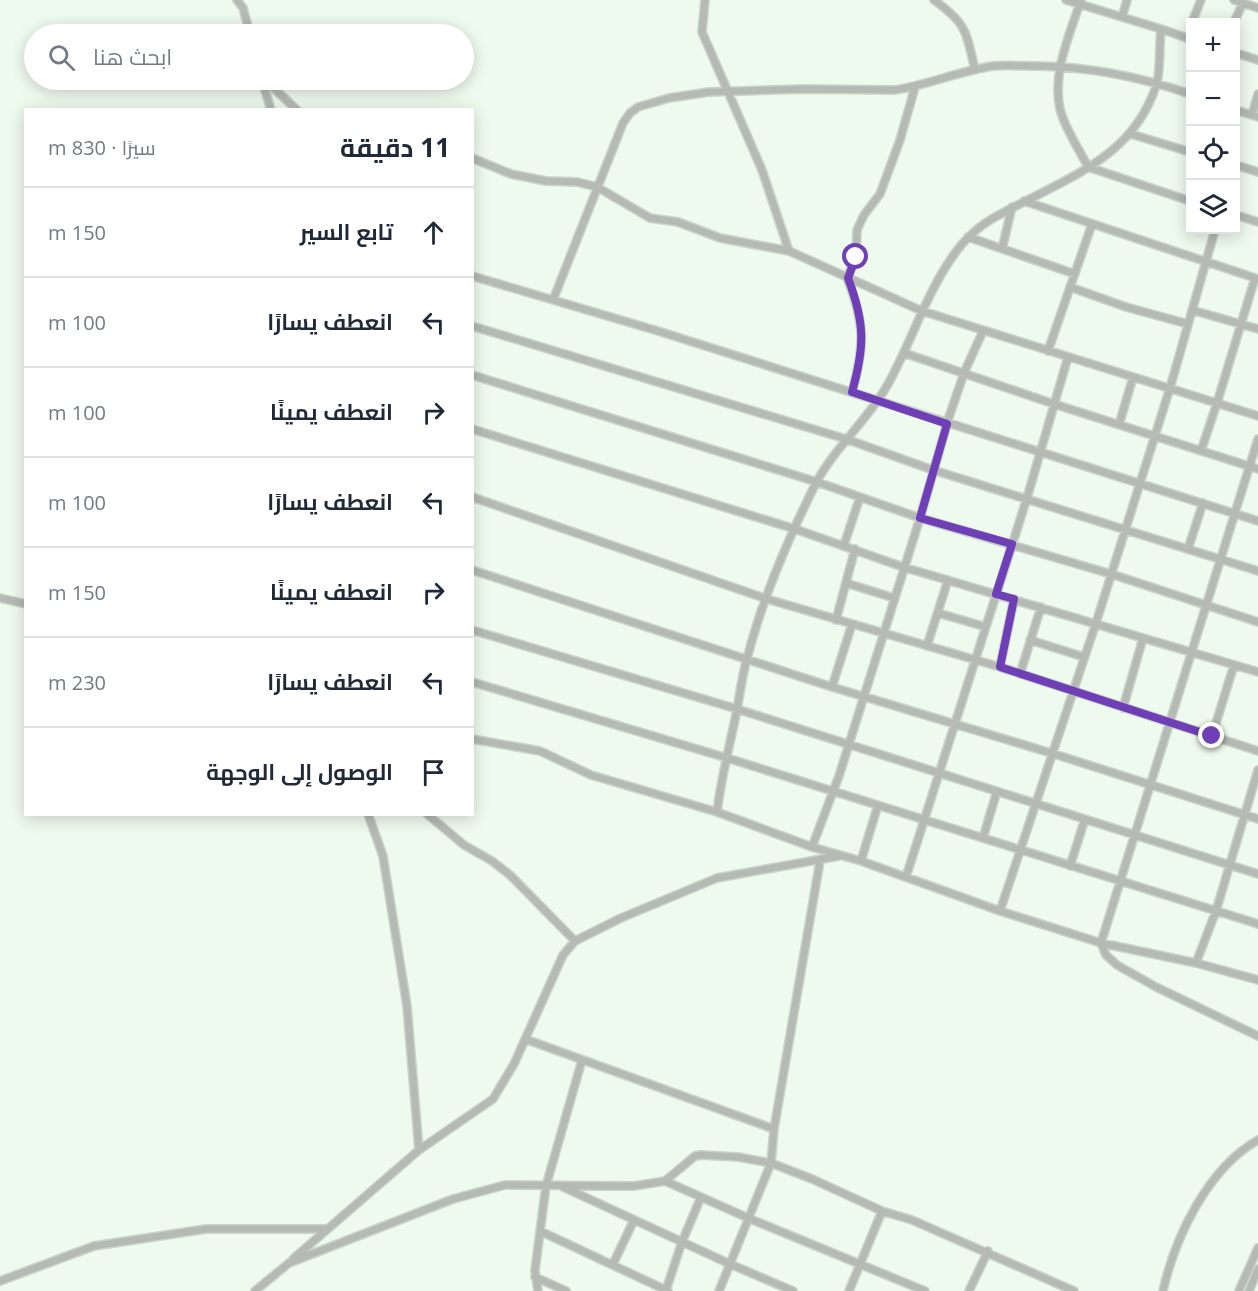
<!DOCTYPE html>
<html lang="ar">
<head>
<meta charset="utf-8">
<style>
  :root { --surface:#fff; --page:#f6f6f7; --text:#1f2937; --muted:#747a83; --line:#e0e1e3 }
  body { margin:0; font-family:"Open Sans",Cairo,sans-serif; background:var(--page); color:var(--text); direction:rtl }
  .controls { position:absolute; right:18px; top:18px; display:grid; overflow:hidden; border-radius:0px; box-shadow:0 3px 15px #0003 }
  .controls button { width:54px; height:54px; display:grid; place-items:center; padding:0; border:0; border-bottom:2px solid var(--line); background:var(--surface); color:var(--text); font:30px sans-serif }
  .stop { position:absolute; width:18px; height:18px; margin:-14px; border:4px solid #6f3fb7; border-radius:50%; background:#fff }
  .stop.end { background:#6f3fb7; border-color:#fff; box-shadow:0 2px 6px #0008 }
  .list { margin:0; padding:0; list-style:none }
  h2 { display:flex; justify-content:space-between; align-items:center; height:78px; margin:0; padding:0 24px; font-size:26px }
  h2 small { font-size:20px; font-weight:400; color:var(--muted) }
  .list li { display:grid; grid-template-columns:39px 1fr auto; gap:18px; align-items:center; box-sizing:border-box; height:90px; padding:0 24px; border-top:2px solid var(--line) }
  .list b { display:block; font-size:22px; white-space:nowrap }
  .list em { font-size:20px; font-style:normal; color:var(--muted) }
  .icon { flex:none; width:33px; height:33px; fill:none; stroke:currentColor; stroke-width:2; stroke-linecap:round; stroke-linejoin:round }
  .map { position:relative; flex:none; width:1258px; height:1291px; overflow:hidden; direction:ltr }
  .search { position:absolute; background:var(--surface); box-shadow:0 3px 15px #0003; left:24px; top:24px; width:450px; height:66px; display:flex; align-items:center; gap:15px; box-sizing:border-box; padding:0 21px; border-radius:33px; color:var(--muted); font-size:22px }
  .panel { position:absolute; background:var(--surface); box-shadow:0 3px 15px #0003; left:24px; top:108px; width:450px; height:708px; border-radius:0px; direction:rtl }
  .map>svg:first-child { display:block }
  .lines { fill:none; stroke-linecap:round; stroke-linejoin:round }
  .minor-casing { stroke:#cbd4cb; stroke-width:10 }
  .minor { stroke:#b5bab5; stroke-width:7 }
  .route { stroke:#6f3fb7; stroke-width:8 }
</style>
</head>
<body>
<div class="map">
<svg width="1258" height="1291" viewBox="0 0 1258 1291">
  <rect width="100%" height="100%" fill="#effaef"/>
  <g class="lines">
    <defs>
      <path id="minor" d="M237 0 243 8 250 34
        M705 0 702 32 762 170 789 251 922 311 1258 416
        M934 0C967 24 966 31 975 70
        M1081 0C1070 34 1052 72 1060 109 1065 129 1079 149 1088 167L1190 201
        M1234 0 1258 8
        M1122 17 1127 0
        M1192 22 1201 0
        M1234 22 1243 3
        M1161 29 1190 39
        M1236 53 1258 60
        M262 80 271 110
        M265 80 297 110
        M1236 110 1258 117
        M1252 115 1258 94
        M1131 134 1190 152
        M472 158 511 174 546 181 577 182 597 187 650 218 678 222 720 238 789 251
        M1236 165 1258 172
        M1024 201 1258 279
        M1236 215 1258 222
        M968 237 1075 274
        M1002 249 1012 207
        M472 276 658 331 1258 521
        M1070 287 1126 307 1188 324
        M553 300 623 123 630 113 638 107 669 98 709 92 803 89 895 90C928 85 959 71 993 66 1008 65 1023 66 1038 66 1091 67 1141 77 1190 94
        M1192 310 1258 329
        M472 326 846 439 933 470 1258 571
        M1048 351 1092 224
        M904 353 1054 404 1258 469
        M472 375 817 482 920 518 1111 574 1258 622
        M852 392C865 346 865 323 847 278L856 257 857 230 864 215 880 194 900 140 915 87
        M1119 425 1133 377
        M472 429 795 529 903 567 1258 672
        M1258 439 1101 943 1106 955 1117 965 1156 987 1258 1036
        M1201 451 1217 403 1255 278
        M472 497 767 599 1000 667 1258 751
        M844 545 860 497
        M1188 549 1203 503
        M472 570 832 687 1051 753 1258 819
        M846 583 894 598
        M0 598 26 604
        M938 613 986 627
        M836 620 855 549
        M472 630 737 709 1258 874
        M1030 640 1084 657
        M927 646 948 580
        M1000 667 1014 599
        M1020 674 1041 607
        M472 682 727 758 1258 924
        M832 687 852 624
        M1123 708 1143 638
        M1212 736 1234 665
        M472 739 540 751 591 775 717 812 812 847 861 861 1000 911 1101 943 1196 963 1258 980
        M717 812C721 778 730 744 737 710 740 693 742 676 747 659 762 599 788 539 816 483 835 447 868 420 888 384 912 341 926 293 955 253 975 225 996 216 1026 201 1082 172 1135 150 1156 86 1161 71 1159 46 1161 29L1066 0
        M368 814 383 856 407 1006 419 1150
        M427 814 464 845 492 861 510 875 575 941
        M983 838 997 791
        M812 847 839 776 920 518 949 417 964 373 983 331
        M861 861 878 805
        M1070 866 1085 819
        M906 877 1027 498 1068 357
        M1000 911 1096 623 1170 388 1215 230
        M1196 963 1216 911 1258 770
        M525 1039 774 1129
        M665 1181 748 1218 925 1291
        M563 1187 730 1264 793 1291
        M540 1231 668 1291
        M293 1259 419 1150 493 1099 514 1064 563 955 575 941 621 918 717 878 839 856
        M613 1264 634 1220
        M535 1277 566 1291
        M0 1281 94 1246 206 1229H327
        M666 1290 682 1242 701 1197
        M255 1291 289 1263 453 1199 505 1185 634 1186 665 1181 695 1156 701 1155 738 1157 771 1163 812 1179 882 1211 912 1220 1074 1291
        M538 1291 535 1270 546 1186 582 1060
        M719 1291 771 1163 774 1129 820 861
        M849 1291 882 1211
        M969 1291 988 1251
        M1163 1291C1175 1237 1208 1168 1258 1140
        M1239 1291 1258 1248
        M1249 1291 1258 1269"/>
    </defs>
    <use href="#minor" class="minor-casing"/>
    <use href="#minor" class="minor"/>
  </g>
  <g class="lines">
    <path class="route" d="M856 257 848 278C865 323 865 346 852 392L947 424 920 518 1012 544 996 594 1014 599 1000 667 1212 736"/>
  </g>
</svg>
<div class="controls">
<button>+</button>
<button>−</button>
<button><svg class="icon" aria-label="locate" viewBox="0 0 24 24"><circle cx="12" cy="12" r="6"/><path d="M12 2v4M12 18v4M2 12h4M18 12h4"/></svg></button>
<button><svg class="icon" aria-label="layers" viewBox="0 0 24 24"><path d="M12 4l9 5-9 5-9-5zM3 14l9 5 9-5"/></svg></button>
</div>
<div class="stop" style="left:856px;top:257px"></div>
<div class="stop end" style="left:1212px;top:736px"></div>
<div class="search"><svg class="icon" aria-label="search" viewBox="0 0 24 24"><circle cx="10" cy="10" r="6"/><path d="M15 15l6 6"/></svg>ابحث هنا</div>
<section class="panel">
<h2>11 دقيقة<small>سيرًا · 830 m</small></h2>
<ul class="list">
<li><svg class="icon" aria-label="ahead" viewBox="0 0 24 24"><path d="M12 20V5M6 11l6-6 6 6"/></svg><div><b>تابع السير</b></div><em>150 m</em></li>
<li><svg class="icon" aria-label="left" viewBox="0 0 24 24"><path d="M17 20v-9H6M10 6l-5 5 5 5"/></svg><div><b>انعطف يسارًا</b></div><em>100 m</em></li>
<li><svg class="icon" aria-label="right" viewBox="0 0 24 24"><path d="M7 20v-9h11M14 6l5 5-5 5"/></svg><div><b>انعطف يمينًا</b></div><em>100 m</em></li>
<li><svg class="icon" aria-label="left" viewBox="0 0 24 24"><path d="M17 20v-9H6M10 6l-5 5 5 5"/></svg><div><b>انعطف يسارًا</b></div><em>100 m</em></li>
<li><svg class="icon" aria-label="right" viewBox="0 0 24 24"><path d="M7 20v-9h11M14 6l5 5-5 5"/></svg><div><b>انعطف يمينًا</b></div><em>150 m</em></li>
<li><svg class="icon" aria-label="left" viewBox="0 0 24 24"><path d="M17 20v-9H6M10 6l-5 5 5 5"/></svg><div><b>انعطف يسارًا</b></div><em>230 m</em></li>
<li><svg class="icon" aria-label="arrive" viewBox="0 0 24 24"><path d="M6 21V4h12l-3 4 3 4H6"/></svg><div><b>الوصول إلى الوجهة</b></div></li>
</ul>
</section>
</div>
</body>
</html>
